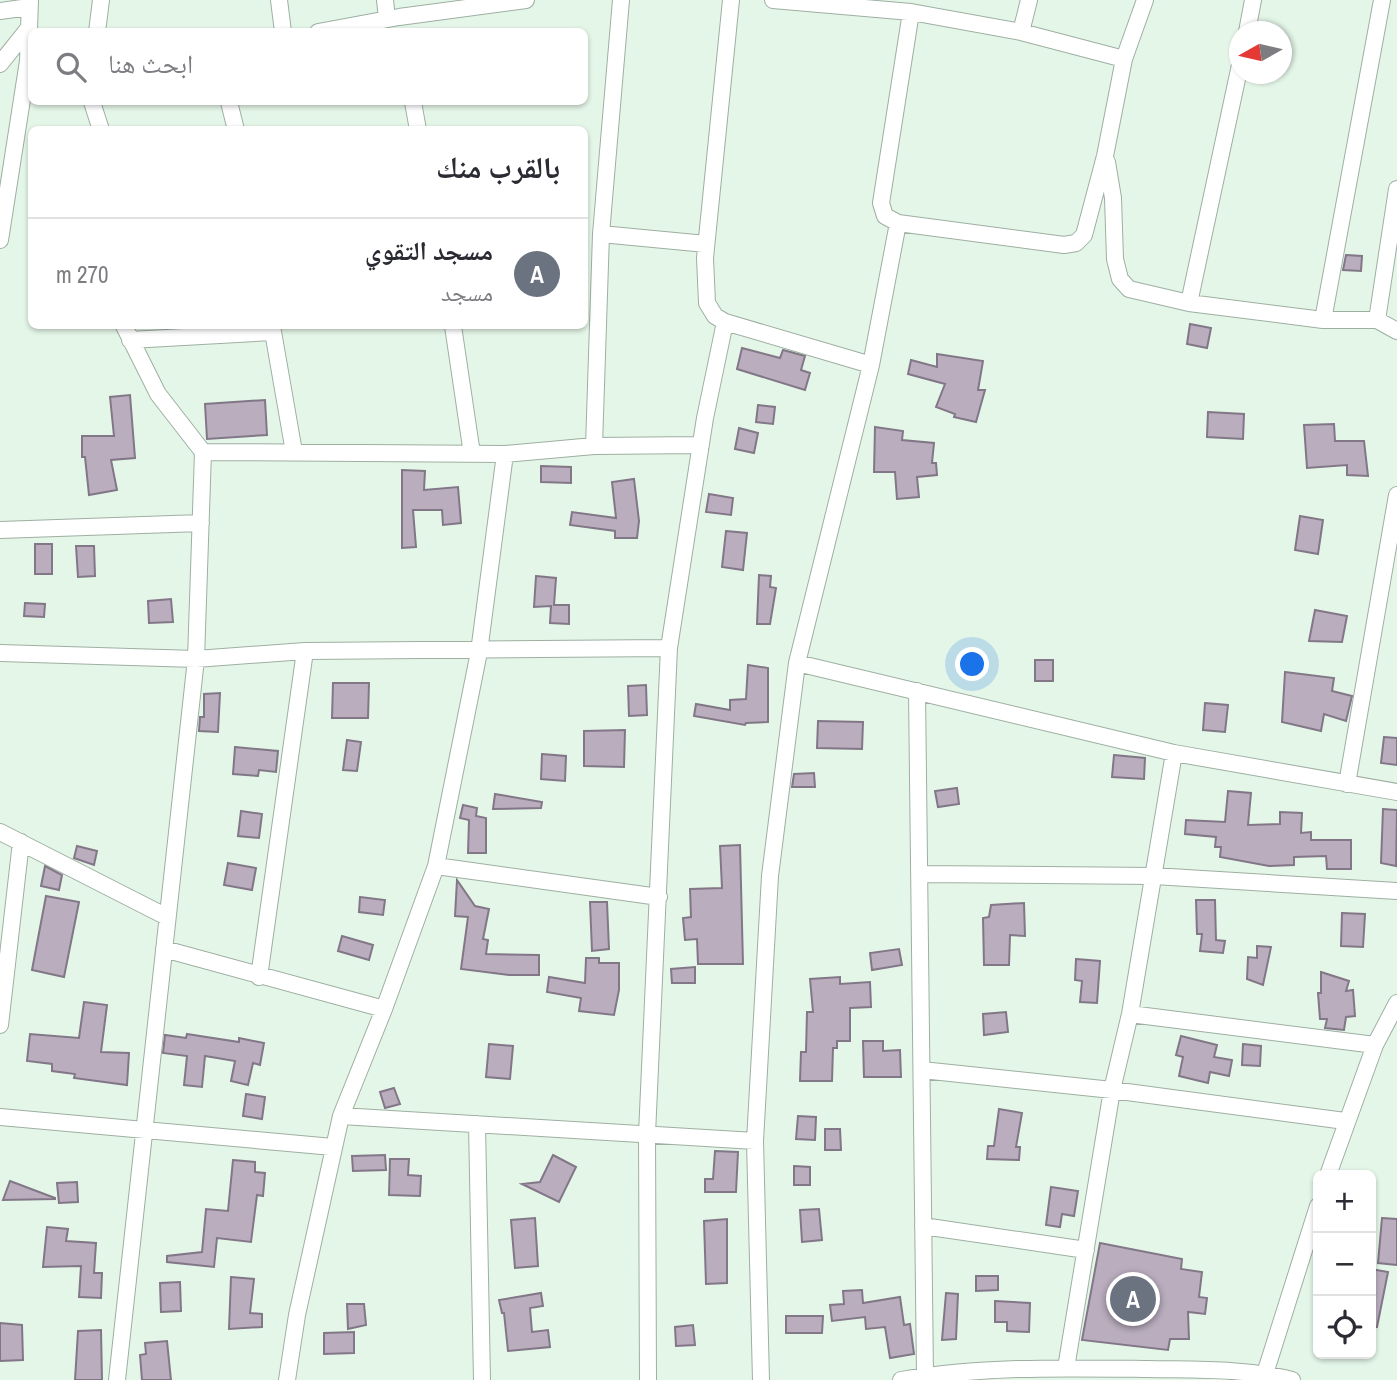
<!DOCTYPE html>
<html lang="ar">
<head>
<meta charset="utf-8">
<style>
  :root { --surface:#fff; --page:#f2f2f3; --text:#2b2b33; --muted:#7c7c81; --line:#e1e1e2; --accent:#111827 }
  body { margin:0; font-family:"Archivo Narrow","Noto Naskh Arabic",sans-serif; background:var(--page); color:var(--text); direction:rtl }
  .controls { position:absolute; right:21px; bottom:21px; display:grid; overflow:hidden; border-radius:10px; box-shadow:0 2px 5px #0004 }
  .controls button { width:63px; height:63px; display:grid; place-items:center; padding:0; border:0; border-bottom:2px solid var(--line); background:var(--surface); color:var(--text); font:35px sans-serif }
  .compass { position:absolute; left:1229px; top:21px; width:63px; height:63px; border-radius:50%; background:var(--surface); box-shadow:0 2px 5px #0004; rotate:262deg }
  .you { position:absolute; left:973px; top:665px; width:24px; height:24px; margin:-18px; border:5px solid #fff; border-radius:50%; background:#1a73e8; box-shadow:0 0 0 10px #1a73e833 }
  .badge { display:grid; place-items:center; width:46px; height:46px; border-radius:50%; background:var(--accent); color:#fff; font-size:23px; font-weight:700 }
  .pin { position:absolute; translate:-50% -50%; border:4px solid #fff; box-shadow:0 2px 7px #0006 }
  .list { margin:0; padding:0; list-style:none }
  h2 { display:flex; justify-content:space-between; align-items:center; height:91px; margin:0; padding:0 28px; font-size:30px }
  h2 small { font-size:23px; font-weight:400; color:var(--muted) }
  .list li { display:grid; grid-template-columns:46px 1fr auto; gap:21px; align-items:center; box-sizing:border-box; height:112px; padding:0 28px; border-top:2px solid var(--line) }
  .list b { display:block; font-size:26px; white-space:nowrap }
  .list p { margin:0; font-size:23px; white-space:nowrap; color:var(--muted) }
  .list em { font-size:23px; font-style:normal; color:var(--muted) }
  .icon { flex:none; width:38px; height:38px; fill:none; stroke:currentColor; stroke-width:2; stroke-linecap:round; stroke-linejoin:round }
  .map { position:relative; flex:none; width:1397px; height:1380px; overflow:hidden; direction:ltr }
  .search { position:absolute; background:var(--surface); box-shadow:0 2px 5px #0004; left:28px; top:28px; width:560px; height:77px; display:flex; align-items:center; gap:18px; box-sizing:border-box; padding:0 24px; border-radius:10px; color:var(--muted); font-size:26px }
  .panel { position:absolute; background:var(--surface); box-shadow:0 2px 5px #0004; left:28px; top:126px; width:560px; height:203px; border-radius:10px; direction:rtl }
  .map>svg:first-child { display:block }
  .building { fill:#b9adbe; stroke:#827787; stroke-width:2 }
  .lines { fill:none; stroke-linecap:round; stroke-linejoin:round }
  .street-casing { stroke:#9eafa2; stroke-width:18 }
  .street { stroke:#fff; stroke-width:16 }
</style>
</head>
<body>
<div class="map">
<svg width="1397" height="1380" viewBox="0 0 1397 1380">
  <rect width="100%" height="100%" fill="#e4f6e8"/>
  <path class="building" d="M1346 255 1362 256 1361 271 1343 270Z
    M1190 324 1211 328 1207 348 1187 344Z
    M742 348 780 358 783 350 805 356 801 370 810 373 805 390 737 369Z
    M937 354 983 361 978 390H985L976 422 954 417 955 414 936 407 945 384 908 374 911 360 937 367Z
    M130 395 135 458 111 460 117 490 89 495 85 457H82V436H114L110 397Z
    M265 400 267 435 207 439 205 404Z
    M758 405 775 407 773 424 756 422Z
    M1208 412 1244 414 1243 439 1207 437Z
    M1334 424 1335 441H1364L1368 476 1347 475V465L1307 468 1304 425Z
    M875 427 903 431 902 440 934 443 932 463H936L937 475 917 477 919 497 897 499 895 472H874Z
    M739 428 758 433 754 453 735 449Z
    M541 466 571 467V483L541 482Z
    M402 470 425 471 424 490 458 487 461 523 443 525 442 510H413L416 547 402 548Z
    M634 479 639 521 637 538H615V531L570 525 572 512 616 518 612 482Z
    M709 494 733 498 731 515 706 512Z
    M1300 516 1323 520 1318 554 1295 550Z
    M726 531 747 533 743 570 722 567Z
    M35 544H52V574H35Z
    M76 546H94L95 576 78 577Z
    M759 575 771 576 770 587 776 588 770 624H757Z
    M536 576 556 578 554 605H569V624L550 623 551 606 534 607Z
    M171 599 173 622 149 623 148 601Z
    M25 603 45 604 44 617 24 616Z
    M1315 610 1347 616 1342 642 1309 641Z
    M1035 660H1053V681H1035Z
    M748 665 768 668V722L746 723 745 725 694 716 696 704 730 710V700L746 699Z
    M1285 672 1334 678 1332 691 1352 696 1346 721 1324 714 1321 731 1282 722Z
    M333 683H369L368 718H332Z
    M646 685 647 715 629 716 628 686Z
    M220 693 218 732 199 731 200 717H204V694Z
    M1205 703 1228 705 1225 732 1203 730Z
    M818 721 863 722 862 749 817 748Z
    M625 730 624 767 584 766V731Z
    M1384 737 1397 738V765L1381 763Z
    M347 740 361 742 357 771 343 770Z
    M235 747 278 751 276 772 259 770 258 776 233 774Z
    M542 754 566 756 565 781 541 779Z
    M1114 755 1145 758 1144 779 1112 777Z
    M814 773 815 787H792L794 774Z
    M957 788 959 804 938 807 935 791Z
    M1228 791 1251 793 1248 825 1280 824V812L1302 813 1301 833 1311 832V840H1351V869H1327L1326 856 1294 857V865L1269 866 1220 857 1221 847H1215L1216 837 1185 834 1186 820 1225 822Z
    M495 794 542 802 541 808 493 809Z
    M463 805 477 808 476 816 486 818V853H468L469 820 460 818Z
    M1383 809 1397 810 1396 866 1381 863Z
    M241 811 262 814 259 838 238 836Z
    M740 845 743 964H698L697 939 685 940 683 918 691 917 690 889 722 888 720 846Z
    M77 846 97 851 94 865 74 858Z
    M228 863 256 868 252 890 224 885Z
    M45 866 62 875 59 890 41 886Z
    M457 880 475 906 489 909 483 939 488 940 486 954 539 955V975H509L461 969 468 917 455 916Z
    M46 896 79 902 64 977 32 970Z
    M360 897 385 900 383 915 359 912Z
    M1196 900H1215L1216 940 1225 941 1223 953 1200 951 1202 934H1197Z
    M590 902H607L609 949 592 951Z
    M1024 903 1025 936 1010 935 1009 965H984L983 918 989 917 991 905Z
    M1342 913 1365 914 1363 947 1341 946Z
    M342 936 373 945 369 960 338 951Z
    M1257 946 1271 947 1263 985 1247 979 1248 957 1257 958Z
    M899 949 902 965 872 970 870 953Z
    M586 958H599V963H619V990L614 1015 579 1011 581 998 547 992 549 977 585 983Z
    M1076 959 1100 961 1097 1003 1080 1002 1082 981 1075 980Z
    M695 967V983H672L671 969Z
    M1321 972 1349 981 1346 991 1353 990 1355 1016 1346 1017 1344 1030 1325 1028 1327 1019H1320L1318 993H1321Z
    M840 977V984L870 982 871 1007 850 1008V1041H837V1048H833L832 1081H800L801 1052H806L807 1012H813L810 979Z
    M84 1002 107 1005 101 1052 129 1053 127 1085 74 1078 75 1074 52 1071V1064L27 1061 30 1034 79 1038Z
    M1006 1012 1008 1032 984 1035 983 1014Z
    M187 1034 239 1042V1038L264 1043 260 1065 253 1063 248 1085 231 1081 235 1061 205 1056 202 1087 184 1085 187 1056 163 1053 165 1035 186 1038Z
    M1181 1036 1217 1045 1214 1057 1232 1060 1229 1076 1210 1072 1208 1083 1179 1076 1183 1057 1176 1055Z
    M863 1041H883V1051L900 1050 901 1077H864Z
    M489 1044 513 1046 510 1079 486 1077Z
    M1243 1044 1261 1046 1260 1066 1242 1065Z
    M394 1088 400 1104 385 1108 380 1092Z
    M246 1094 265 1097 262 1119 243 1116Z
    M999 1109 1022 1113 1016 1147H1020L1019 1160 987 1159 988 1146H994Z
    M798 1116 816 1117 815 1140 796 1139Z
    M825 1129H840L841 1150H825Z
    M715 1151 738 1152 736 1192H705V1179H713Z
    M385 1155 386 1170 353 1171 352 1156Z
    M553 1155 576 1167 559 1202 522 1184 540 1182Z
    M390 1159H409L408 1175 421 1176 420 1196 389 1195Z
    M233 1160 255 1162V1172L265 1173 263 1196 257 1195 251 1242 217 1238 214 1267 167 1262V1256L202 1252 206 1209 228 1211Z
    M794 1166 810 1167V1185H794Z
    M10 1181 55 1198V1199L3 1200Z
    M77 1182 78 1202 59 1203 57 1183Z
    M1051 1187 1078 1191 1074 1216 1062 1214 1060 1227 1046 1225Z
    M819 1209 822 1240 802 1242 800 1210Z
    M535 1218 538 1266 515 1268 511 1220Z
    M1382 1218 1397 1219V1265L1378 1263Z
    M727 1219V1283L706 1284 704 1221Z
    M47 1227 68 1229 66 1241 96 1243 94 1273H102L101 1298 79 1297 81 1266 43 1267Z
    M1100 1243 1182 1259 1181 1269 1202 1272 1199 1297 1207 1298 1205 1314 1188 1312 1189 1339H1170L1168 1350 1082 1340Z
    M1371 1269 1388 1272 1377 1327 1371 1326Z
    M976 1276H998V1290L976 1291Z
    M231 1277 254 1279 250 1313 262 1314V1327L229 1329Z
    M180 1282 181 1311 161 1312 160 1283Z
    M862 1290 863 1303 900 1297 904 1325 910 1324 914 1354 890 1358 885 1327 866 1329 865 1317 832 1321 830 1305 844 1304 843 1291Z
    M541 1293 543 1306 530 1308 532 1332 548 1330 550 1347 508 1351 504 1313H502L499 1300Z
    M946 1293 958 1294 956 1339 942 1340Z
    M995 1301 1030 1303 1029 1332 1007 1331V1322H995Z
    M347 1304H364L366 1325 348 1329Z
    M786 1316H823L822 1333H786Z
    M0 1323 22 1325 23 1360 0 1361Z
    M693 1325 695 1345 676 1346 675 1327Z
    M101 1330 102 1380H75L78 1331Z
    M354 1332V1353L324 1354V1333Z
    M167 1341 171 1380H142L140 1355 146 1354 145 1343Z"/>
  <g class="lines">
    <defs>
      <path id="street" d="M279 0 283 32
        M385 0 387 19
        M773 0 911 12 1021 32 1124 59 1145 0
        M0 11 29 7
        M97 32 101 0
        M318 32 399 17 526 0
        M1021 32 1029 0
        M1247 32 1253 0
        M0 64 28 29
        M1240 65 1189 303 1323 320H1377L1397 331
        M92 102 101 130
        M229 102 236 130
        M413 102 418 130
        M1107 162 1113 198 1115 259 1120 279 1129 289 1189 303
        M898 223 885 216 881 203 911 12
        M601 234 706 244
        M0 240 28 61 30 0
        M1323 320 1382 0
        M1377 320 1397 189
        M725 322 871 365
        M272 326 294 452
        M453 326 472 454
        M130 340 272 332
        M594 446 601 234 621 0
        M203 452 505 454 594 446 701 445
        M0 530 201 523
        M0 653 196 659 305 651 669 648
        M797 663 1174 753 1397 792
        M917 691 925 1376
        M1347 784 1397 495
        M0 832 167 917
        M436 866 659 897
        M919 874 1154 876 1397 891
        M164 949 384 1009
        M259 977 305 651
        M1130 1014 1375 1045
        M0 1025 21 842
        M922 1070 1112 1090 1345 1121
        M341 1116 755 1141
        M0 1117 333 1147
        M477 1124 482 1380
        M1328 1175 1375 1045 1397 1003
        M923 1226 1086 1250
        M1066 1368 1112 1090 1130 1014 1174 753
        M117 1380 196 659 203 452 158 394 124 326
        M287 1380 297 1315 341 1116 384 1009 436 866 479 652 505 454
        M648 1380 647 1134 669 648 705 418 725 322 715 316 707 303 705 258 731 0
        M761 1380 755 1141 770 876 797 663 871 365 898 223 1064 245 1076 243 1084 235 1105 156 1124 59
        M901 1380C983 1366 1065 1368 1147 1369 1196 1370 1244 1368 1292 1380
        M1263 1380 1318 1206"/>
    </defs>
    <use href="#street" class="street-casing"/>
    <use href="#street" class="street"/>
  </g>
</svg>
<div class="controls">
<button>+</button>
<button>−</button>
<button><svg class="icon" aria-label="locate" viewBox="0 0 24 24"><circle cx="12" cy="12" r="6"/><path d="M12 2v4M12 18v4M2 12h4M18 12h4"/></svg></button>
</div>
<svg class="compass" viewBox="-18 -18 36 36"><path d="M0-13l5 13h-10z" fill="#e53935"/><path d="M0 13l5-13h-10z" fill="#7c7c81"/></svg>
<div class="you"></div>
<div class="pin badge" style="left:1133px;top:1299px;background:#6b7280">A</div>
<div class="search"><svg class="icon" aria-label="search" viewBox="0 0 24 24"><circle cx="10" cy="10" r="6"/><path d="M15 15l6 6"/></svg>ابحث هنا</div>
<section class="panel">
<h2>بالقرب منك<small></small></h2>
<ul class="list">
<li><span class="badge" style="background:#6b7280">A</span><div><b>مسجد التقوي</b><p>مسجد</p></div><em>270 m</em></li>
</ul>
</section>
</div>
</body>
</html>
